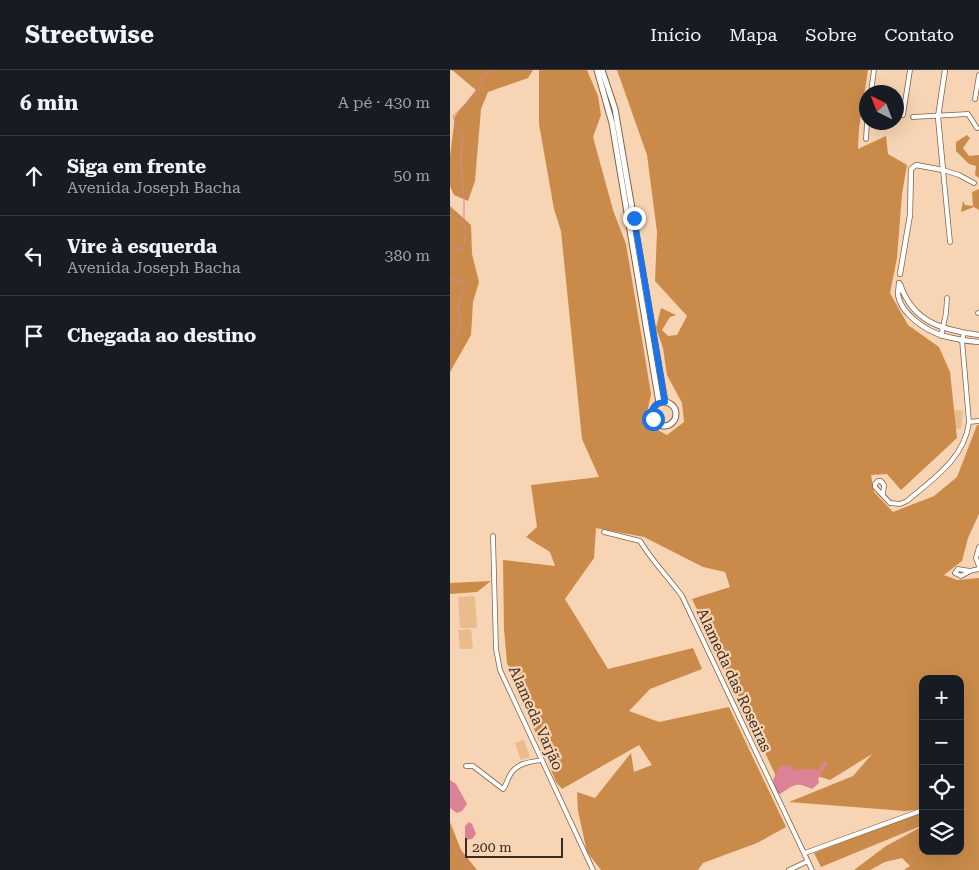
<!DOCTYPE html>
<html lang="pt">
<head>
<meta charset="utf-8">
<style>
  :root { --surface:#171b24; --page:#242831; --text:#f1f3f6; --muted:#9ea1a6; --line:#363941 }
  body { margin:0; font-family:"Roboto Serif",serif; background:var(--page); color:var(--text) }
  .controls { position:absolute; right:15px; bottom:15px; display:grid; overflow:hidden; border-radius:10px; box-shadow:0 5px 20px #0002 }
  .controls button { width:45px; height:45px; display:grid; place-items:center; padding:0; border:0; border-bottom:1px solid var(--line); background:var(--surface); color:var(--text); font:25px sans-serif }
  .compass { position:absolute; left:409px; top:15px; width:45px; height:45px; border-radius:50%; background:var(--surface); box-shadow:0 5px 20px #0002; rotate:318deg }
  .scale { position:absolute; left:15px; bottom:12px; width:98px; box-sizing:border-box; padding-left:5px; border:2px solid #3b2d21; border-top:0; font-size:14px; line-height:18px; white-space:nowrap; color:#3b2d21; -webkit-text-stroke:4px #f7d4b3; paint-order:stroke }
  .stop { position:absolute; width:15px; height:15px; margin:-11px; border:4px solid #1a73e8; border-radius:50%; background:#fff }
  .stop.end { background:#1a73e8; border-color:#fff; box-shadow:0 1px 5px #0008 }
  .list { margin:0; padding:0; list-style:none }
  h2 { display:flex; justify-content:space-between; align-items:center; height:65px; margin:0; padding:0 20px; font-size:21px }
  h2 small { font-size:16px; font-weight:400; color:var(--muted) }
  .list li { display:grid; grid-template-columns:32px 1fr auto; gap:15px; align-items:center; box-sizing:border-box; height:80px; padding:0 20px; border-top:1px solid var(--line) }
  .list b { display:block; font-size:19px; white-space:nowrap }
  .list p { margin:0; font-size:16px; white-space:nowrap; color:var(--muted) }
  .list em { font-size:16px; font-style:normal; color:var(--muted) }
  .icon { flex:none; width:28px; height:28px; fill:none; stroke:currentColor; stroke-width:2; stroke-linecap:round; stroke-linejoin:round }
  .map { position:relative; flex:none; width:529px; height:800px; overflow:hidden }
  header { display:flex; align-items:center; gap:30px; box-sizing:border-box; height:70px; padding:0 25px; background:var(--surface); border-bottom:1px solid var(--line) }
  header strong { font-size:24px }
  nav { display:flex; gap:28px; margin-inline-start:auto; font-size:18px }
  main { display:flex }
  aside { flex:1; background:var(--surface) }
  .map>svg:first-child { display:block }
  .green { fill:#eabb8d }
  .forest { fill:#ca8b4a }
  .water { fill:#db8297 }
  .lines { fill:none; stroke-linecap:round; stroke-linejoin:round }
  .stream { stroke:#db8297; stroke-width:1 }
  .minor-casing { stroke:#816245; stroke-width:5.5 }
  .tertiary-casing { stroke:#816245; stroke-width:6 }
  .secondary-casing { stroke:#816245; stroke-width:7 }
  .minor { stroke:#fff; stroke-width:4 }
  .tertiary { stroke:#fff; stroke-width:4.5 }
  .secondary { stroke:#fff; stroke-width:5 }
  .route { stroke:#1a73e8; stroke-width:6 }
  .labels { text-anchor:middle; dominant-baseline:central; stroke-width:4.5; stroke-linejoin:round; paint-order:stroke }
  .street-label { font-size:15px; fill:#3b2d21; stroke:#f7d4b3 }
</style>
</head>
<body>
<header>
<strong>Streetwise</strong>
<nav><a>Início</a><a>Mapa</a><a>Sobre</a><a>Contato</a></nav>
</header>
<main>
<aside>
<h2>6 min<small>A pé · 430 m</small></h2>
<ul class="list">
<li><svg class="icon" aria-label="ahead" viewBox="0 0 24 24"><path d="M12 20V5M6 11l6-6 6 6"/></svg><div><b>Siga em frente</b><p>Avenida Joseph Bacha</p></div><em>50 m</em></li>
<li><svg class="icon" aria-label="left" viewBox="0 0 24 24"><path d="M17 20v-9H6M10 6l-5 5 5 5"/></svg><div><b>Vire à esquerda</b><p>Avenida Joseph Bacha</p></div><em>380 m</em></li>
<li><svg class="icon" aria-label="arrive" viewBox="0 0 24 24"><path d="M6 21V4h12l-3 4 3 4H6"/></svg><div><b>Chegada ao destino</b></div></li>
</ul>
</aside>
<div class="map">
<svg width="529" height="800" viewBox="0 0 529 800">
  <rect width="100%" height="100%" fill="#f7d4b3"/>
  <path class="green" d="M485 338 513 341 511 359 483 357Z
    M25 526 27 558H10L8 527Z
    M21 559 23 579H10L8 560Z
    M74 670 80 687 71 690 65 673Z"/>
  <path class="forest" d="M2 0H83L78 8 38 22 31 39 25 111 18 131 4 125 0 116V87L5 46 26 20Z
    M89 0H137L148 26 151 45 143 67 163 140 176 174 192 269 201 324 195 353 217 365 234 352 232 333 217 305 213 278 206 258 211 238 226 245 220 247 212 260 218 266 227 265 237 246 205 211 207 162 197 85 167 0H418L409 58 408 79 436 66 438 84 457 95 452 124 447 188 440 223 458 255 489 277 500 302 507 368 451 420 437 404 421 405 424 422 443 442 484 426 507 407 527 355H529V444L518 468 512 491 494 505 507 510 529 508V800H454L460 796 452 788 435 792 420 800H404L436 776 473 756V781H510V609H473V739L455 741 339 732 403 706 422 684 380 710 358 703 327 708 242 529 280 517 275 502 253 497 194 467 146 458 144 488 115 529 158 599 243 578 252 599 200 619 179 641 209 652 279 637 336 757 307 773 253 793 248 800H151L137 782 128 741 127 722 145 728 181 683 184 702 202 695 189 675 112 719 106 712 57 593 54 559 53 490 105 496 100 482 76 467 87 457 81 415 149 407 132 369 111 161 104 139 89 54Z
    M517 65 520 68 513 78 519 86 529 85V108L525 105 526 96 519 94 506 81V72Z
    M529 119V140L524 137 511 142 513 131 515 135 523 136 522 122Z
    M0 136 21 155 22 184 29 212 23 232 21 265 0 302Z
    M41 511 27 522 0 524V513Z
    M473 741V755L371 797 364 783Z
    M0 752 11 780 27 800H0Z"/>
  <path class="water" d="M376 691 378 692 368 709 369 713 362 719C345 711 344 715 330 724L327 723 323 710 329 697 341 695 344 700 361 699 368 700 372 693Z
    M0 710 6 714 17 734 12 741 7 743 0 738Z
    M19 752 22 754 26 764 22 769 15 770V756Z"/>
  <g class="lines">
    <path class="stream" d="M0 145 7 149 16 158 14 176 12 179H8L0 184
      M14 156V128L11 98 12 71 3 46 28 22 34 4 42 0
      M0 209 12 211 16 217 8 232 10 253 9 262 0 274
      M0 774 21 800"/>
    <defs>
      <path id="minor" d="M421 22 424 0
        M525 29 529 5
        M447 44 453 45 460 0
        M463 47 518 44 527 58
        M416 69 417 52
        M500 172 493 100 509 105 524 113
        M528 243H529
        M491 266 496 243 497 228
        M519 352 529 351
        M433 425 434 415 431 411H428L425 414V417L440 433 450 434 457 431C483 409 515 388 519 352L512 270 514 263
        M154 462 190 471C202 491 218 507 232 526L362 800
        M43 466 46 579 50 600 143 800
        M529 477 526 488 529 496
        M520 501 508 499 505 503 511 506 520 501 529 499
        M16 696H23L53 719C56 716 57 710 60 705 67 693 79 692 92 690
        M355 783 473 740
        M339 800 358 791"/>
      <path id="tertiary" d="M450 204 460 145 461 99 466 95 493 100 488 47 495 0
        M449 213C449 216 448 221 448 225 451 244 476 261 494 266 505 269 517 271 529 272
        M450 214C463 253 493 260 529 265"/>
      <path id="secondary" d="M147 0 162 53 209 333
        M152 0 165 39 215 332
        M202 344a12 12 0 1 1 24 0a12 12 0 1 1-24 0Z"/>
    </defs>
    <use href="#minor" class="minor-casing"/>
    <use href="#tertiary" class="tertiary-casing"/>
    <use href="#secondary" class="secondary-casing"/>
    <use href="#minor" class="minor"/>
    <use href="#tertiary" class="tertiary"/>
    <use href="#secondary" class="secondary"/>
  </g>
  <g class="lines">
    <path class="route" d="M184 148 215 332C205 332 200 339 203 349"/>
  </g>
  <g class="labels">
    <g class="street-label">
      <text transform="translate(284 610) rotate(65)">Alameda das Roseiras</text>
      <text transform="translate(86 648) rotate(66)">Alameda Varjão</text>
    </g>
  </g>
</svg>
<div class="controls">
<button>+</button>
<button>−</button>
<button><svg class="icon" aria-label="locate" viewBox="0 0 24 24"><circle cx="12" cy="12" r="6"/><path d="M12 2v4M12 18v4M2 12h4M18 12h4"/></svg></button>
<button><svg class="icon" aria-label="layers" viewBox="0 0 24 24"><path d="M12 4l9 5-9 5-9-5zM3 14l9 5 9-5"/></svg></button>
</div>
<svg class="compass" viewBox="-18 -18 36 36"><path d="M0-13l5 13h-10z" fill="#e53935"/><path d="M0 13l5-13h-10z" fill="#9ea1a6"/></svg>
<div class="scale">200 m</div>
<div class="stop" style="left:203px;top:349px"></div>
<div class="stop end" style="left:184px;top:148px"></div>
</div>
</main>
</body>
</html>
